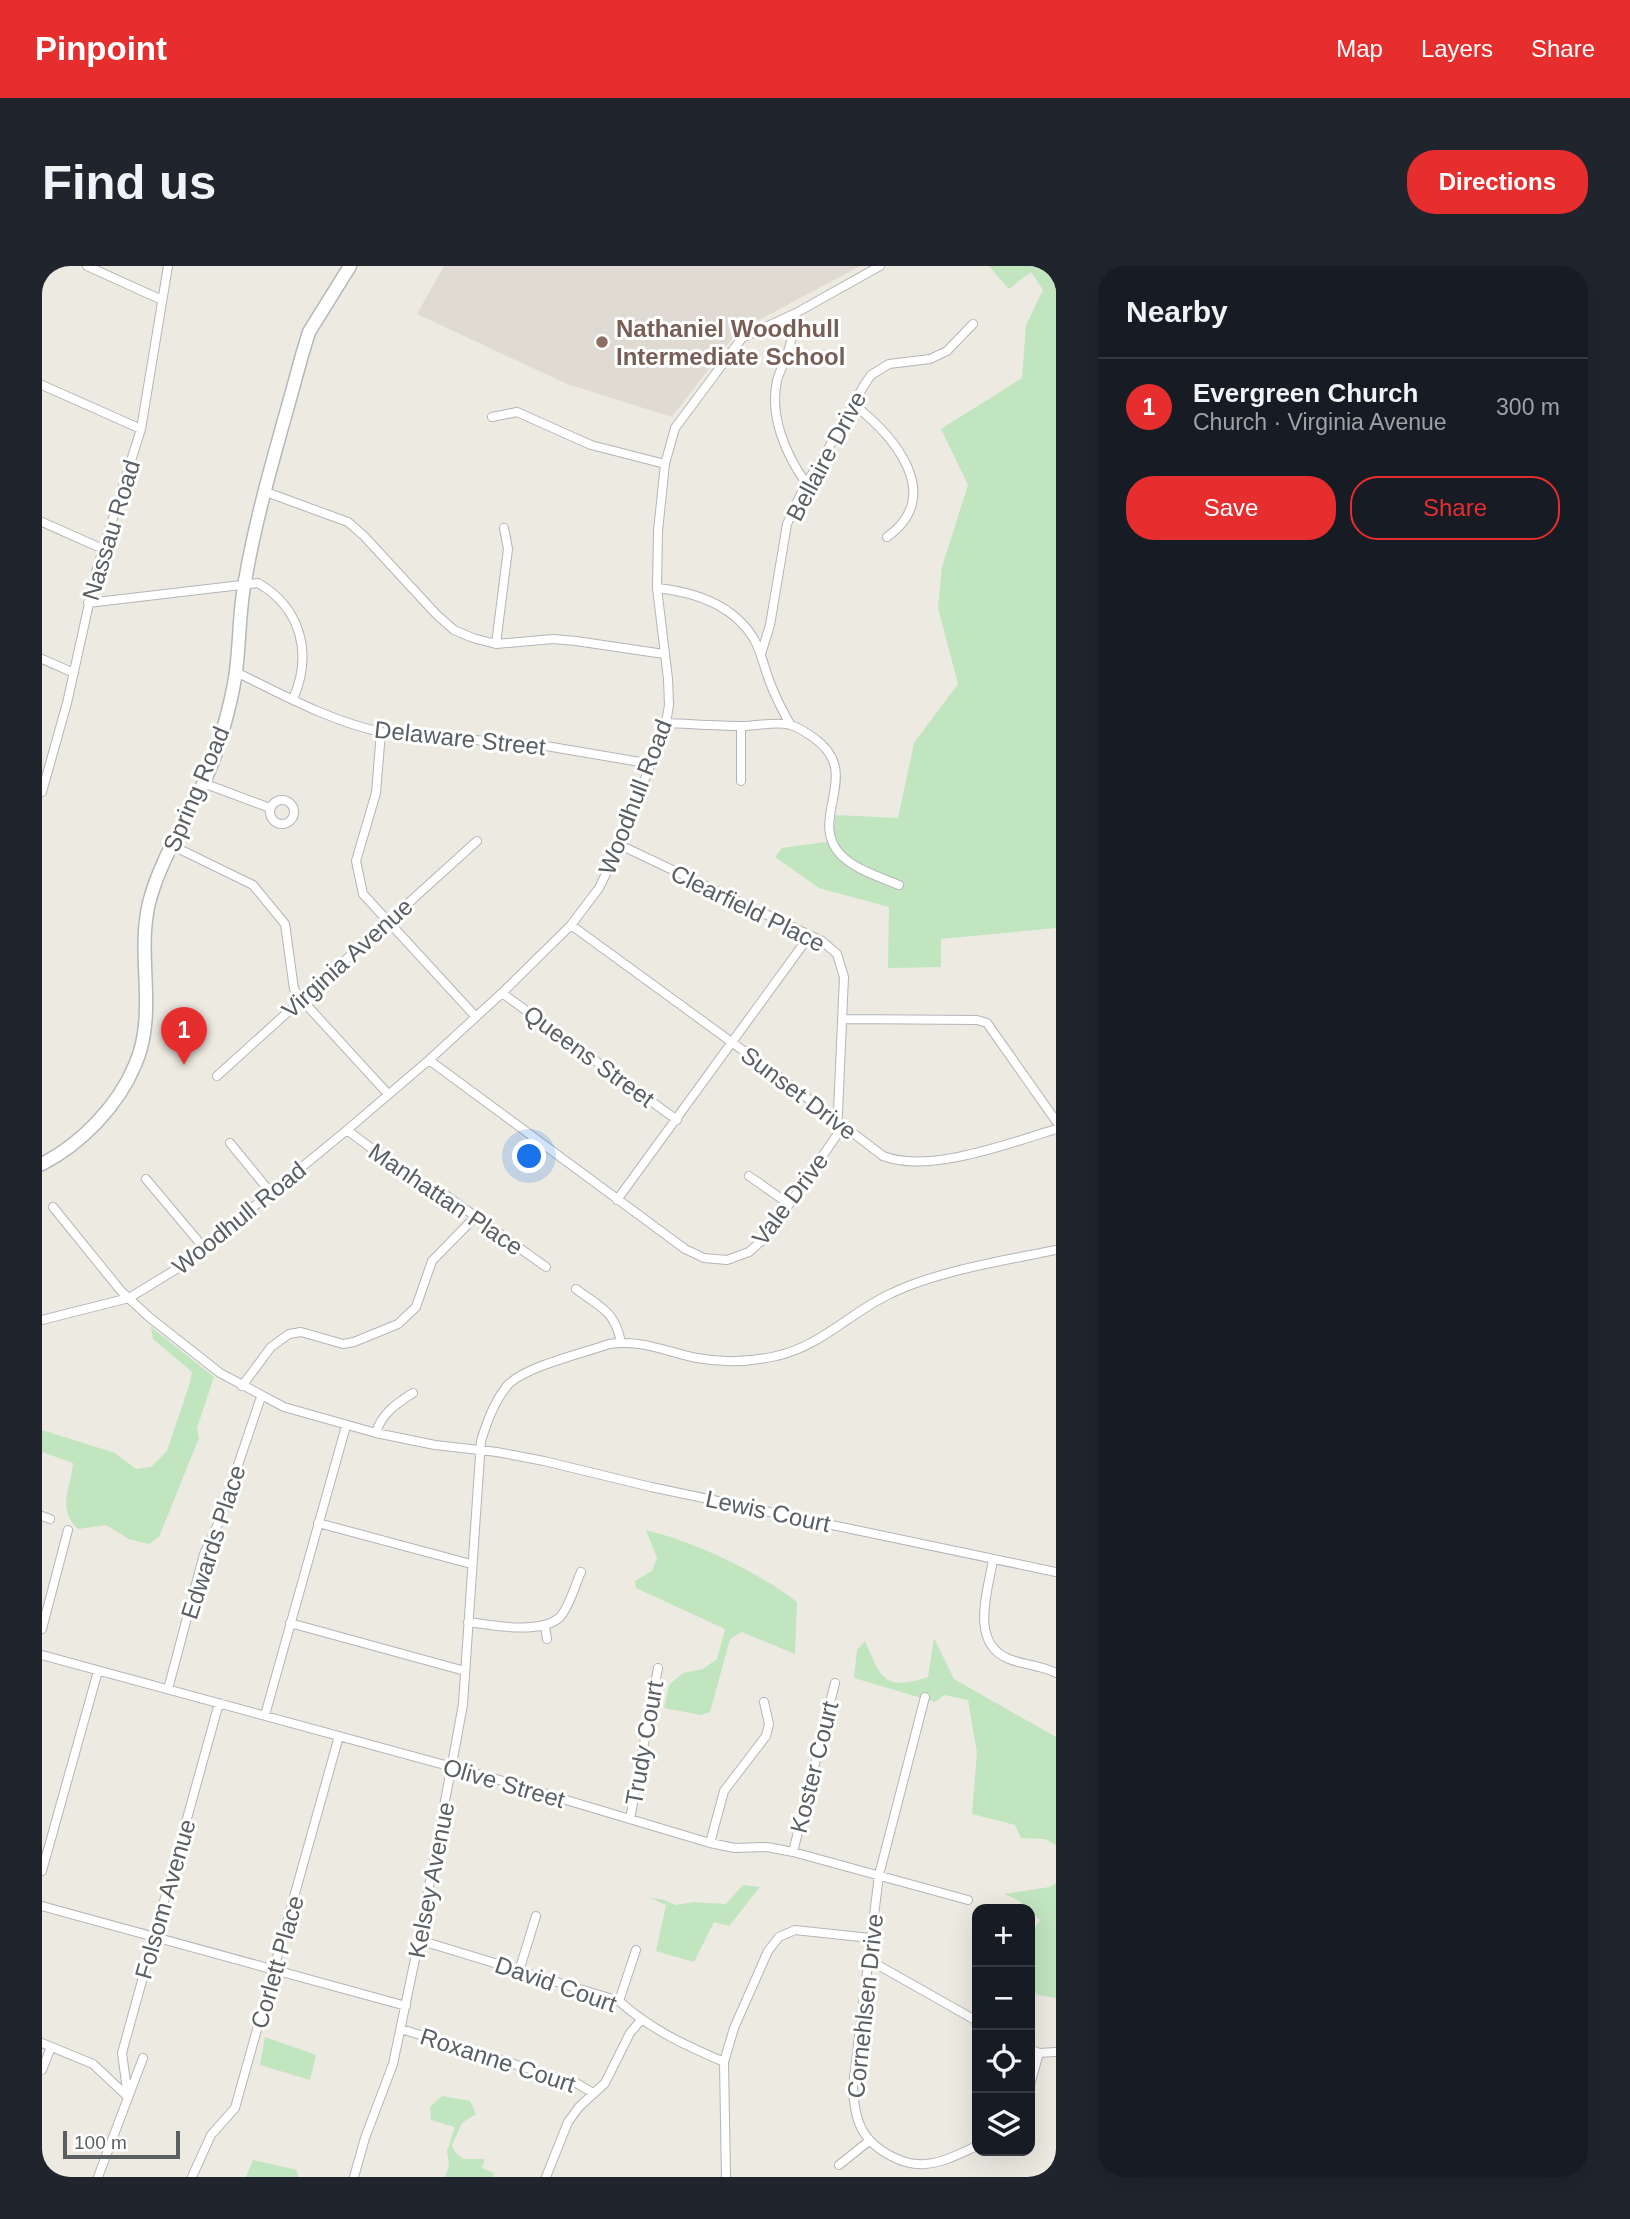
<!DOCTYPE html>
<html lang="en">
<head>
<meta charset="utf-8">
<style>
  :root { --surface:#171b24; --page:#20242c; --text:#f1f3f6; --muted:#9ea1a6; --line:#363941; --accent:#e72e2f }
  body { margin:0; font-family:Arial,sans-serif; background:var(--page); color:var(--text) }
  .controls { position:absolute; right:21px; bottom:21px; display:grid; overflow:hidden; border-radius:14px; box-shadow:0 7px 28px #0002 }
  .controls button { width:63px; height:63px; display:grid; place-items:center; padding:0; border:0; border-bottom:2px solid var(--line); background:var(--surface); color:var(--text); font:35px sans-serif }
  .scale { position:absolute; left:21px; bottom:18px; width:117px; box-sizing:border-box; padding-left:7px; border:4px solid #5a5f63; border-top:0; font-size:19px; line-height:24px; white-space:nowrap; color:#5a5f63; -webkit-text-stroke:5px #fff; paint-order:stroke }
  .you { position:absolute; left:488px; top:891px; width:24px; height:24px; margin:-18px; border:5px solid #fff; border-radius:50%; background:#1a73e8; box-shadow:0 0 0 10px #1a73e833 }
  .badge { display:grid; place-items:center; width:46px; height:46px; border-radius:50%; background:var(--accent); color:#fff; font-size:23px; font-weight:700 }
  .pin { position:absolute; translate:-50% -58px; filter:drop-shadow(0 2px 4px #0008) }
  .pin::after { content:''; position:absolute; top:37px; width:24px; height:21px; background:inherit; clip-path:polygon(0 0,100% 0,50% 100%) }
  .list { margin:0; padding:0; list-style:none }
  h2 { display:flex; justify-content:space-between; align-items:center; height:91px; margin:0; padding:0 28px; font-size:30px }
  h2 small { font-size:23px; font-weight:400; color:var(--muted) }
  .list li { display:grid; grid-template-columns:46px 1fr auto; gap:21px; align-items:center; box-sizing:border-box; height:98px; padding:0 28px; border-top:2px solid var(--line) }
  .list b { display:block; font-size:26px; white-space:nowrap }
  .list p { margin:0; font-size:23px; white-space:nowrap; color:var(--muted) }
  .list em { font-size:23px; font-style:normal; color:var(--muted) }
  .actions { display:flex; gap:14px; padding:21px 28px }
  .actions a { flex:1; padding:16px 0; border:2px solid var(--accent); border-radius:28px; text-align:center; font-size:24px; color:var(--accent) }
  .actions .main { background:var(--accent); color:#fff }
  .icon { flex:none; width:38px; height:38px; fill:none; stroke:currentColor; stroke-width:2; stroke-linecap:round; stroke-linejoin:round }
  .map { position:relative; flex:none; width:1014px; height:1911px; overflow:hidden; border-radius:28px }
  header { display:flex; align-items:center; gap:42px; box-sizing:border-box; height:98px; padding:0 35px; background:var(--accent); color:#fff }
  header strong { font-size:33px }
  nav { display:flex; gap:38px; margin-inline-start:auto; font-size:24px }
  .intro { display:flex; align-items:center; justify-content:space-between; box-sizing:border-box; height:168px; padding:0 42px }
  h1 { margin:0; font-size:49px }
  .button { padding:18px 32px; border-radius:28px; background:var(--accent); color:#fff; font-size:24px; font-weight:700 }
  main { display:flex; gap:42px; padding:0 42px }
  aside { flex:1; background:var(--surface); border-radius:28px; box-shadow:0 7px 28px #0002 }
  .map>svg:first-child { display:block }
  .education { fill:#dfdbd3 }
  .green { fill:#c1e5be }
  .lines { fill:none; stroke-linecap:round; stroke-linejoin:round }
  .minor-casing { stroke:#b3b5b9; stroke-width:10 }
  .secondary-casing { stroke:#b3b8bc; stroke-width:15 }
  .minor { stroke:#fff; stroke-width:8 }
  .secondary { stroke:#fff; stroke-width:12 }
  .education-dot { fill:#8d6e63; stroke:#fff; stroke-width:2.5 }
  .labels { text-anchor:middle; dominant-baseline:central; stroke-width:6; stroke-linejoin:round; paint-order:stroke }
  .education-label { font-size:24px; font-weight:bold; fill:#785e54; stroke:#fff; text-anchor:start }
  .street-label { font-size:24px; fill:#5a5f63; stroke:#fff }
</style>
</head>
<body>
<header>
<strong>Pinpoint</strong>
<nav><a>Map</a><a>Layers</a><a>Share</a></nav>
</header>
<div class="intro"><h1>Find us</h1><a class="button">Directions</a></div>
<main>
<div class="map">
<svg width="1014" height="1911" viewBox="0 0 1014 1911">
  <rect width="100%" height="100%" fill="#edeae2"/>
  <path class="education" d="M402 0H818L696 65 630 151 525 118 375 48Z"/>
  <path class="green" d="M947 0H1014V662L899 673V701L846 702 847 641 777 622 733 591 740 582 791 575 793 549 856 552 872 477 916 418 896 342 900 301 926 219 899 163 980 112 984 59 1001 24 989 6 967 23Z
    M109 1061 172 1111 155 1162 157 1172 117 1271 107 1278 87 1273 64 1259 36 1263C14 1242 29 1224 31 1197L0 1186V1164L73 1187 94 1203 109 1201 125 1185 147 1120 150 1106 111 1073Z
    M604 1264C655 1277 713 1304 755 1336L753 1388 700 1366 688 1373 668 1446 659 1449 622 1442 627 1419 641 1407 661 1403 675 1393 683 1363 594 1322 593 1315 610 1305 615 1292Z
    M892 1372 912 1413 1014 1471V1579L1003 1573 979 1572 973 1559 930 1548 935 1487 926 1434 902 1429 893 1436 812 1412 815 1384 823 1375C839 1412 842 1426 886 1411Z
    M1014 1617V1732L996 1729 988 1722V1669L998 1654 976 1634 962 1628 1008 1621Z
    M701 1619 718 1621 687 1660 672 1656 652 1696 614 1685 624 1639 606 1631 622 1634 634 1639 651 1636 684 1638Z
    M223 1771 274 1789 268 1814 218 1799Z
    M400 1830 428 1835 434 1848 420 1857 410 1879 413 1886 421 1893H443L440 1902 452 1907 451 1911H403L407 1900 405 1885 413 1861 389 1854 388 1841Z
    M211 1894 255 1904 256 1911H204Z"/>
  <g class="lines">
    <defs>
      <path id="minor" d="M45 0 120 34
        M754 47C752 61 750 75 745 89 742 98 737 106 735 115 727 150 744 189 764 217
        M0 119 99 163
        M811 138C851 169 904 229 845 271
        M450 151 475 146 549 179 623 198
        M224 226 306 256 322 270 394 348 412 364 431 372 454 378 511 373 534 375 622 388
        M0 256 61 283
        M615 322C653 326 691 338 712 373 719 386 722 400 727 414 733 430 740 444 748 458
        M46 337 216 317C259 342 271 388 251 433
        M454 378 466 283 462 262
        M719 388 728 359 745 258 764 217 781 192 821 121 829 109 847 98 888 93 905 85 931 58
        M0 393 32 407
        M194 406C241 429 288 455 339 466L504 480 610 498
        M624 457C650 458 675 460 700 460 715 460 735 455 748 459 756 461 765 467 772 472 823 508 764 553 799 589 814 604 838 611 857 619
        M339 466 334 527 314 595 321 628 434 751
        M699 515V460
        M161 517 228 542
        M0 526 25 437 54 306 99 163 126 0
        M228 546a12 12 0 1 1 24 0a12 12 0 1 1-24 0Z
        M131 580 211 619 243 658 252 723 259 733 346 828
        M529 659 743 815 841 890C886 908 969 877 1014 863
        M460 727 635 854
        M801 753 935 754 945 757 1014 855
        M387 794 643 983 662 992 685 994 707 986 725 970 795 869 802 711 795 688 780 675 578 579
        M175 810 435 575
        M305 864 377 918 405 930 504 1001
        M188 877 229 927
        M707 910 747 938
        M104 913 162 982
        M575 934 768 669
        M11 941 79 1025 107 1051 178 1107 242 1141 334 1167 393 1179 455 1186 502 1195 609 1221 1014 1306
        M534 1023C559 1042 572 1044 579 1076
        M0 1054 87 1032 141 999 305 864 387 794 460 727 529 659 557 622 578 579 624 457 627 439 626 413 615 322 616 265 623 198 633 162 700 72 754 47 838 0
        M200 1120 229 1081 247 1068 259 1066 301 1078 312 1076 356 1058 374 1041 390 995 434 950
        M334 1167C339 1148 355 1137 371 1127
        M0 1250 8 1253
        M276 1257 429 1298
        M951 1294C946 1325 927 1377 967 1393 982 1399 999 1399 1014 1407
        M426 1356C449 1359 499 1369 518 1351 528 1340 533 1319 539 1306
        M248 1357 423 1405
        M503 1360 505 1373
        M0 1363 26 1264
        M0 1389 447 1511 668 1577 693 1582 725 1581 751 1586 926 1634
        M126 1423 162 1288 176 1258 219 1131
        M883 1431 837 1609 811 1820C812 1854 819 1875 851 1891 861 1896 872 1899 883 1898 901 1897 919 1887 935 1880
        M223 1449 304 1160
        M588 1553 616 1402
        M668 1577 682 1525 724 1470 727 1458 722 1436
        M751 1586 793 1417
        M0 1605 56 1405
        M0 1640 364 1740
        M377 1674 577 1735C611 1765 641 1778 682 1796
        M827 1694 935 1755
        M477 1705 494 1650
        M577 1735 594 1684
        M359 1763 536 1818 551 1827
        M0 1777 51 1798 85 1830
        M988 1783 997 1787 1014 1786
        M0 1804 9 1781
        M988 1819 997 1787
        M86 1831 80 1787 177 1437
        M797 1899 827 1875
        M56 1911 101 1792
        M150 1911 169 1869 193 1842 297 1470
        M312 1911 323 1872 351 1798 377 1674 415 1471 421 1438 439 1175C445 1156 452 1136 465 1120 481 1101 542 1087 567 1078 599 1073 625 1086 655 1092 682 1097 708 1096 734 1090 778 1081 810 1045 850 1027 896 1005 964 994 1014 984
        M504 1911 526 1856 537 1841 563 1817 588 1767 599 1754
        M684 1911 682 1796 692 1762 726 1685 737 1671 753 1664 828 1672"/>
      <path id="secondary" d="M0 898C39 878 76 840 93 799 116 747 94 691 107 637 121 581 161 533 177 477 184 454 191 429 194 405 198 375 197 345 203 315 216 239 240 164 260 89L267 66 308 0"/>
    </defs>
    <use href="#minor" class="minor-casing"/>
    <use href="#secondary" class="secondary-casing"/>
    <use href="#minor" class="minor"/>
    <use href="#secondary" class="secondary"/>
  </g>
  <circle class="education-dot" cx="560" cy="76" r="7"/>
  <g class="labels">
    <g class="education-label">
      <text x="574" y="62">Nathaniel Woodhull<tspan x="574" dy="28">Intermediate School</tspan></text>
    </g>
    <g class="street-label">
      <text transform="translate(784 190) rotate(-62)">Bellaire Drive</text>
      <text transform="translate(69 264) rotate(-73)">Nassau Road</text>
      <text transform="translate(418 472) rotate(6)">Delaware Street</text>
      <text transform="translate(154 523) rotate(-67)">Spring Road</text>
      <text transform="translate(593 531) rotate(-69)">Woodhull Road</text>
      <text transform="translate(706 642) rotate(26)">Clearfield Place</text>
      <text transform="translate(305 692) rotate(-42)">Virginia Avenue</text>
      <text transform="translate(547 790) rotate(36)">Queens Street</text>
      <text transform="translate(757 827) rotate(37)">Sunset Drive</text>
      <text transform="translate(404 933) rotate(34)">Manhattan Place</text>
      <text transform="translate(748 933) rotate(-53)">Vale Drive</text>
      <text transform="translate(197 952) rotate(-39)">Woodhull Road</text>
      <text transform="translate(726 1245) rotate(12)">Lewis Court</text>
      <text transform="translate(171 1276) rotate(-72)">Edwards Place</text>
      <text transform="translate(602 1477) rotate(-80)">Trudy Court</text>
      <text transform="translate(772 1501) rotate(-76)">Koster Court</text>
      <text transform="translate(462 1517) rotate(16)">Olive Street</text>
      <text transform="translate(389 1614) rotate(-79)">Kelsey Avenue</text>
      <text transform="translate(123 1633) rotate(-74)">Folsom Avenue</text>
      <text transform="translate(235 1696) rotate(-74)">Corlett Place</text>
      <text transform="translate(514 1718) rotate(19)">David Court</text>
      <text transform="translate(823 1740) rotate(-84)">Cornehlsen Drive</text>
      <text transform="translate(456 1794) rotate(18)">Roxanne Court</text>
    </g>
  </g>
</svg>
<div class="controls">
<button>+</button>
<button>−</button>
<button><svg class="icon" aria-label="locate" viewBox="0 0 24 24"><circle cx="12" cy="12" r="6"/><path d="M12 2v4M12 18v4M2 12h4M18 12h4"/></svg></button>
<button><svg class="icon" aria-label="layers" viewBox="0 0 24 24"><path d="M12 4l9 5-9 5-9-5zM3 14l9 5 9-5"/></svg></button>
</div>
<div class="scale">100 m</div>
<div class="you"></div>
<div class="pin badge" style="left:142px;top:799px">1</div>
</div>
<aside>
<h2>Nearby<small></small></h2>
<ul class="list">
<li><span class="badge">1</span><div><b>Evergreen Church</b><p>Church · Virginia Avenue</p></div><em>300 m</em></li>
</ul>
<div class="actions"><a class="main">Save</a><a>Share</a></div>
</aside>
</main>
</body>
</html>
